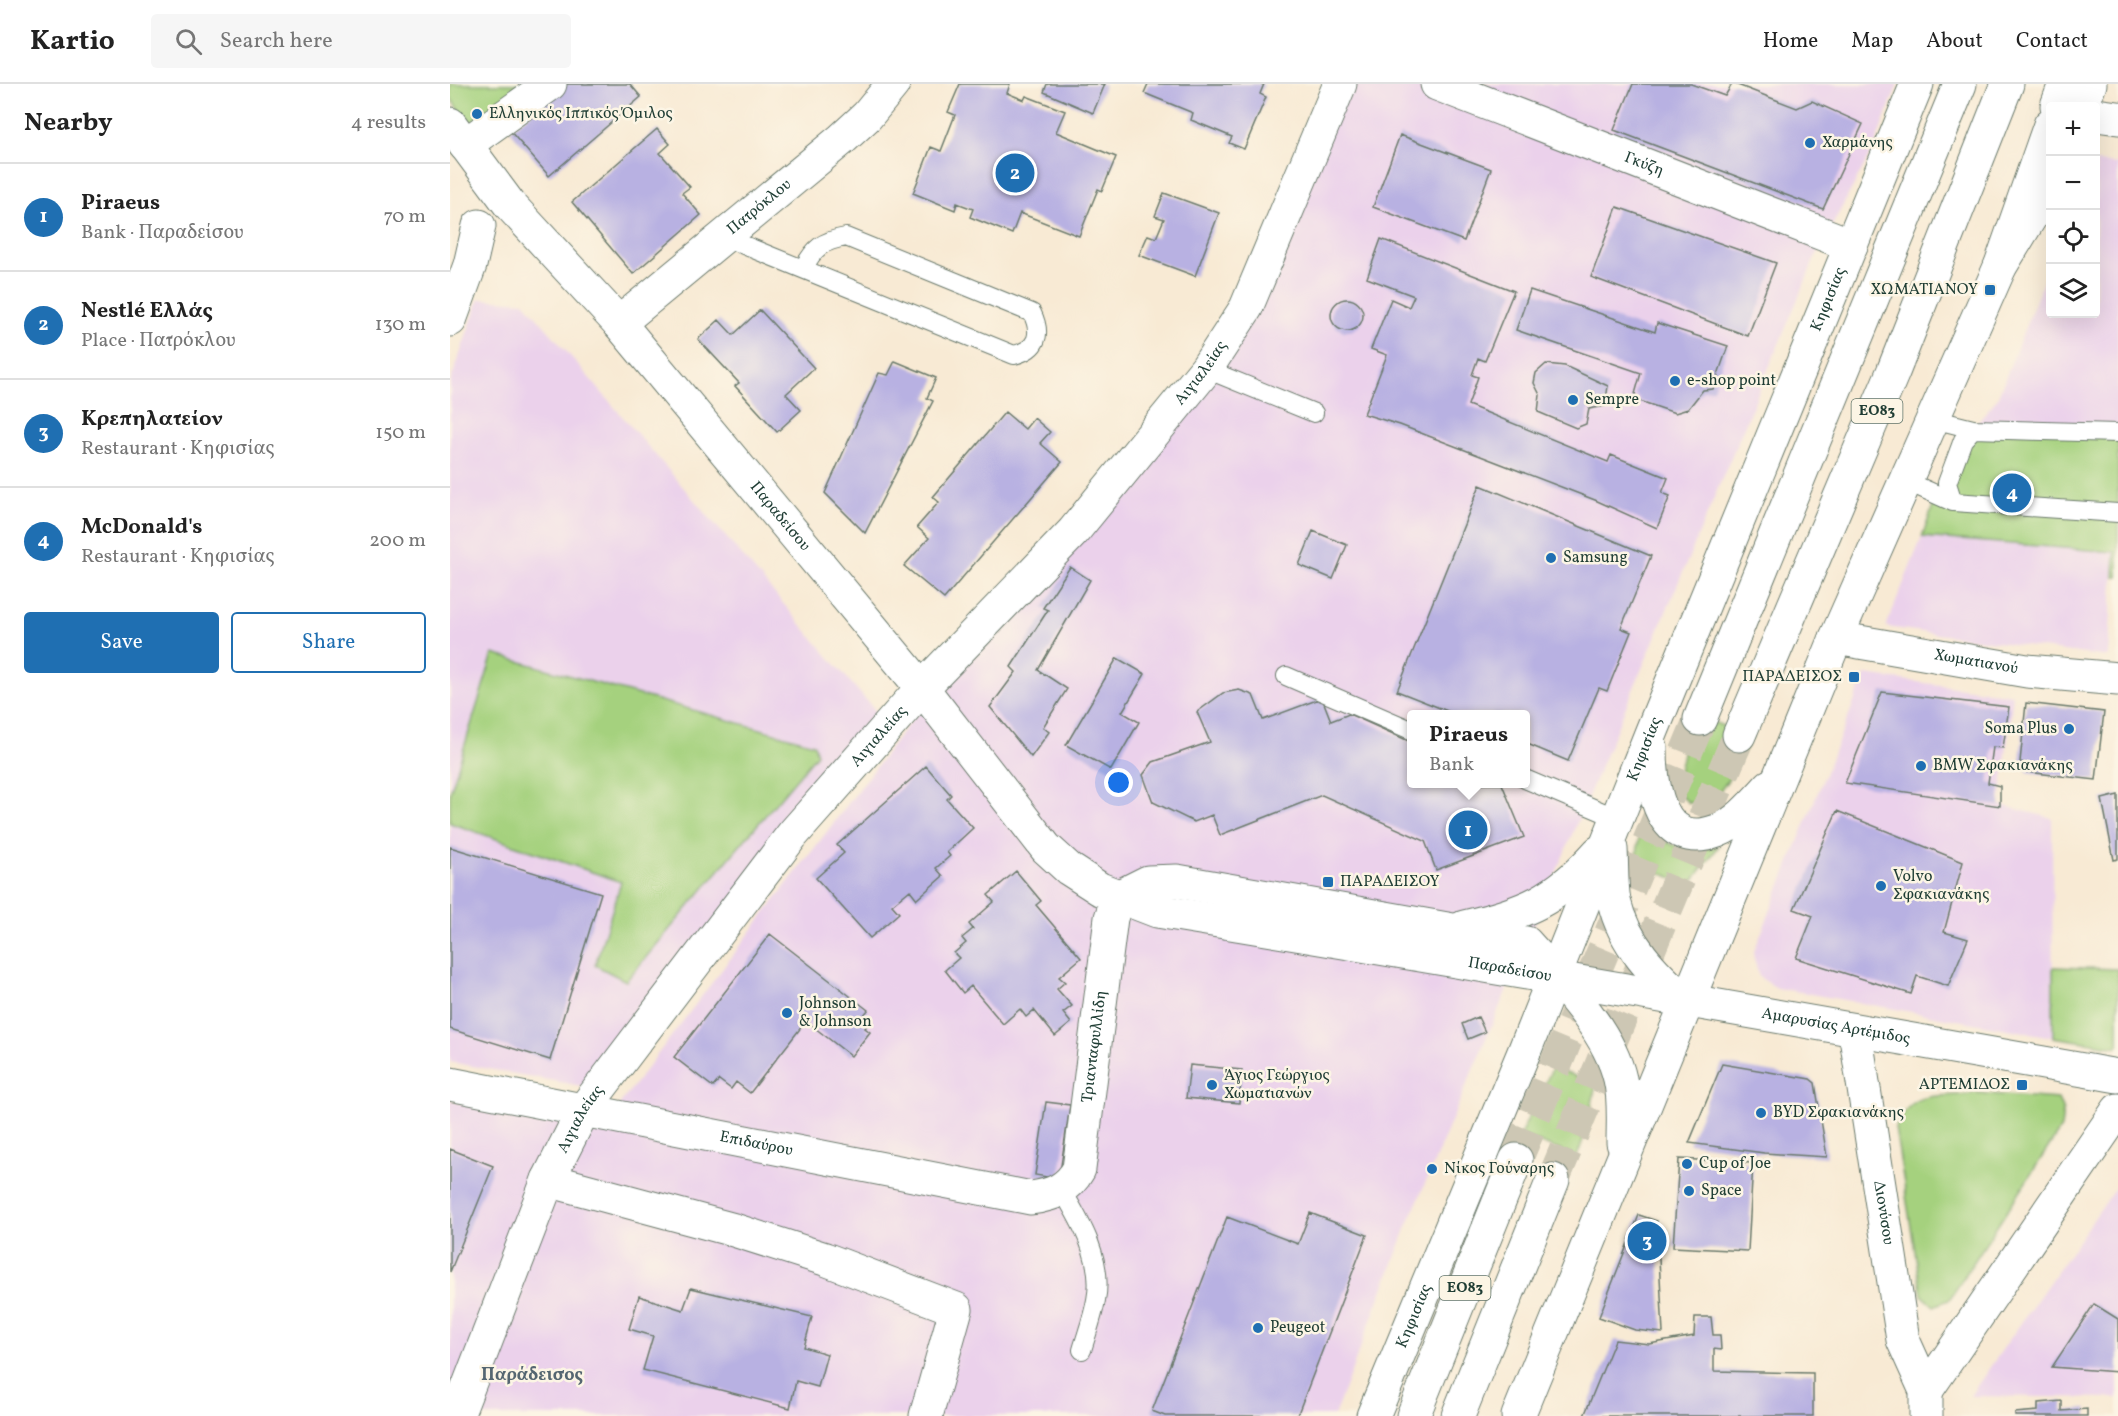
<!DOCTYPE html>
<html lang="en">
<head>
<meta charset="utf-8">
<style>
  :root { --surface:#fff; --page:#f6f6f6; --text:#222; --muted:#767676; --line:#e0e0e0; --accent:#1f6fb2 }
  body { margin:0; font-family:Vollkorn,serif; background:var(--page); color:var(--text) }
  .controls { position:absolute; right:18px; top:18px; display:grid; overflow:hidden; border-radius:6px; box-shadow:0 6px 24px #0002 }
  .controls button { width:54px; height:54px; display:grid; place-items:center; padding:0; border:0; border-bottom:2px solid var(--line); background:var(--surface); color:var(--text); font:30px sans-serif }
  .you { position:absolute; left:669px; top:699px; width:21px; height:21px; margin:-15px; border:4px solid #fff; border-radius:50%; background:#1a73e8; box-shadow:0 0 0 9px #1a73e833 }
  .badge { display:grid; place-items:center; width:39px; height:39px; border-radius:50%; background:var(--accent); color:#fff; font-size:20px; font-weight:700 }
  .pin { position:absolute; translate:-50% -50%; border:3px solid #fff; box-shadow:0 2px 6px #0006 }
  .popup { position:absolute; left:957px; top:626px; width:123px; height:78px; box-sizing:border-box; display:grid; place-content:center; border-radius:6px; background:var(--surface); filter:drop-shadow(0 2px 4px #0005); font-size:20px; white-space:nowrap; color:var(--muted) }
  .popup b { font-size:22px; color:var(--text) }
  .popup::after { content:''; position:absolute; left:50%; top:100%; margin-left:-12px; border:12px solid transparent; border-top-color:var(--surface) }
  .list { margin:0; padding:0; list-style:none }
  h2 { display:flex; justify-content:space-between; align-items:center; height:78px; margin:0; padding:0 24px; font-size:26px }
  h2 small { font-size:20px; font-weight:400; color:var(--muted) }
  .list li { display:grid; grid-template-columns:39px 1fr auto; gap:18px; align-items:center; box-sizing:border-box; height:108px; padding:0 24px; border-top:2px solid var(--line) }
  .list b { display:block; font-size:22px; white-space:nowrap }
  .list p { margin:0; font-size:20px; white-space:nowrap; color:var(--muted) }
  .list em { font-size:20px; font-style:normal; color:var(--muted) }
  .actions { display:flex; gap:12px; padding:18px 24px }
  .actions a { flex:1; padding:14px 0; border:2px solid var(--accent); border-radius:6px; text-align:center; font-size:21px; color:var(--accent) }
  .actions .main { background:var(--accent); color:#fff }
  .icon { flex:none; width:33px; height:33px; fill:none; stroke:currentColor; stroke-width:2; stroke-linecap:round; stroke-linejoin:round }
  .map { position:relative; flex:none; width:1668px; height:1332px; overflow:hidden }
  header { display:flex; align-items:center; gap:36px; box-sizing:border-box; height:84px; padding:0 30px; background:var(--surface); border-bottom:2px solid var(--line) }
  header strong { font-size:28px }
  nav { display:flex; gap:33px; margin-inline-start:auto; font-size:21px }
  .search { width:420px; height:54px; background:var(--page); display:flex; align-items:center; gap:15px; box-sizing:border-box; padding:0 21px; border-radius:6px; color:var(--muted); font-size:22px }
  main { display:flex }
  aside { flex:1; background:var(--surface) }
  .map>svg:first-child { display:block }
  .built { fill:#ebd1eb; fill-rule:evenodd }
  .green { fill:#a5d17e; stroke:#628759; stroke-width:1.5 }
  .building { fill:#b8b1e2 }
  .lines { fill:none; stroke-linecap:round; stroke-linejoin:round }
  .primary-tunnel { stroke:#cdc7b4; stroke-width:33; stroke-dasharray:33 16; stroke-linecap:butt }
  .lane-casing { stroke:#6b7a6c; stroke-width:20 }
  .street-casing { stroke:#6b7a6c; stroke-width:35 }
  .secondary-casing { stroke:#6b7a6c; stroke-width:35 }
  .primary-casing { stroke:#6b7a6c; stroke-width:35 }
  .lane { stroke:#fff; stroke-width:18 }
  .street { stroke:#fff; stroke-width:33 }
  .secondary { stroke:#fff; stroke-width:33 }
  .primary { stroke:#fff; stroke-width:33 }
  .poi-dot { fill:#1f6fb2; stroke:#fcf5e5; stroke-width:2 }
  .labels { text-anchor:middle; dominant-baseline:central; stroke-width:5; stroke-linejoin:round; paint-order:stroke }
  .shield { fill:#fcf5e5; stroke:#617469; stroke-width:1.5 }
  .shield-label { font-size:15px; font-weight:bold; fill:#1f3d34 }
  .poi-label { font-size:16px; fill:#1f3d34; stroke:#fcf5e5; text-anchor:start }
  .street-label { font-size:16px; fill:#1f3d34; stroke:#fcf5e5 }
  .neighbourhood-label { font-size:18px; font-weight:bold; fill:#556671; stroke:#fcf5e5 }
</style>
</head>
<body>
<header>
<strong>Kartio</strong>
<div class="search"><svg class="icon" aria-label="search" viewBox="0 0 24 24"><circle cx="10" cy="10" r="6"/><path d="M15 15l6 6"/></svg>Search here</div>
<nav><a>Home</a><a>Map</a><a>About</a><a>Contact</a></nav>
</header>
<main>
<aside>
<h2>Nearby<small>4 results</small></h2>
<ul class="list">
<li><span class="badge">1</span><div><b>Piraeus</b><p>Bank · Παραδείσου</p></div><em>70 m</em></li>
<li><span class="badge">2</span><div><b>Nestlé Ελλάς</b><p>Place · Πατρόκλου</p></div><em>130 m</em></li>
<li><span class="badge">3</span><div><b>Κρεπηλατείον</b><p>Restaurant · Κηφισίας</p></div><em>150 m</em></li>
<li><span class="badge">4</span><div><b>McDonald's</b><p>Restaurant · Κηφισίας</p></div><em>200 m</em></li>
</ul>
<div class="actions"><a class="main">Save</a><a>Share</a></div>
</aside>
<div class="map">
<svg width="1668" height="1332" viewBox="0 0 1668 1332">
  <rect width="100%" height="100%" fill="#fcf5e5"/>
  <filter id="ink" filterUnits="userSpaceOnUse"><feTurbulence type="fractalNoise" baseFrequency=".0167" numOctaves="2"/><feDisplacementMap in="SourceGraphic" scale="12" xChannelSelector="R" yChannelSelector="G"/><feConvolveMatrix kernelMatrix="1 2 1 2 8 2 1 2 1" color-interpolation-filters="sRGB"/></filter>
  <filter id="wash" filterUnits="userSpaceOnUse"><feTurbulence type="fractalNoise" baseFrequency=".008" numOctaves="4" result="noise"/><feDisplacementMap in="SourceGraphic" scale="24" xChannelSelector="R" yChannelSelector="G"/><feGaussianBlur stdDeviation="1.35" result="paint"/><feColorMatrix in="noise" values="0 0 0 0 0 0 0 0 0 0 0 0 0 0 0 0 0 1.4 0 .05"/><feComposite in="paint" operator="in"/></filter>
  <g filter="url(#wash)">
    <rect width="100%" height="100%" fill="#f8ead4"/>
    <path class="built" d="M899 0H1448L1424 63 1365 174 958 1140 884 1332H0V1017L150 1046 493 595 803 223ZM961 630H1075V700H961Z
      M1646 78 1668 80V351L1524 342 1547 315 1600 180V230H1646Z
      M29 215 74 218 428 630 137 1003 0 978V299Z
      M1472 453 1665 468 1658 573 1436 543Z
      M1415 591 1563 611 1550 721 1602 734 1603 953 1327 904 1309 893 1303 870Z
      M1668 1100V1314L1520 1312Z"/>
    <path class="green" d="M0 0H82L22 47 0 13Z
      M1524 342 1668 351V493H1664L1665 468 1472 453 1506 358Z
      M43 570 364 660 367 670 176 897 145 881 171 798 0 739V709Z
      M1242 630 1302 653C1293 668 1276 705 1263 714 1257 719 1247 718 1239 719L1229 710 1226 700Z
      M1191 735C1215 764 1233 768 1269 762L1240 801 1186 779Z
      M1603 883 1668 885V963L1603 953Z
      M1103 983 1146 1001 1137 1044 1127 1073 1070 1051Z
      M1527 1009 1608 1015 1613 1027 1611 1044 1499 1216 1484 1222 1472 1211 1445 1044C1465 1001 1486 1016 1527 1009Z"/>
    <g id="blocks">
      <path class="building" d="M115 0H180L191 13 99 92 60 47Z
        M510 0H560L557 9 574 16 576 12 615 27 606 48 666 73 652 107 648 105 629 152 570 129 562 150 520 133 523 125 507 119 505 126 463 109 481 63 491 67 505 31 498 28Z
        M597 0H655L643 29 594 8Z
        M698 0H814L810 10 816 13 794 65 779 59 782 53 741 36 743 29 694 9Z
        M1183 0H1241L1275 12 1282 0H1285L1347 24 1362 17 1413 40 1373 125 1164 46Z
        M207 45 220 60 210 69 240 103 232 109 251 131 183 190 122 118Z
        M950 51 1041 85 1014 157 923 123Z
        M714 109 769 129 745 192 689 171 698 151 706 154 714 135 705 132Z
        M1167 123 1326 179 1298 252 1141 193Z
        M931 155 1064 207 1035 277 1028 274 1022 291 1028 293 1018 321 1158 378 1161 371 1218 394 1212 409 1220 412 1207 444 1145 416 950 341 914 330 937 271 921 265 941 215 959 223 964 212 917 194Z
        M1080 206 1205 248 1207 239 1278 262 1263 305 1253 306 1238 325 1225 329 1190 317 1185 310 1191 289 1066 246Z
        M881 231a16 16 0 1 1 32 0a16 16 0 1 1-32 0Z
        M310 226 364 284 336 310 351 326 327 348 285 302 289 299 248 255 269 236 283 251Z
        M445 277 486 294 477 314 483 317 415 449 375 409 429 289 438 291Z
        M1096 280 1115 282 1158 302 1155 322 1139 325 1136 340 1126 344 1088 328 1090 311 1084 299 1086 289Z
        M555 328 575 345 584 334 600 348 590 359 612 378 494 515 454 482 479 454 467 443 489 418 483 413Z
        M1030 401 1201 472 1171 544 1181 548 1157 607 1149 604 1118 677 1075 659V630H1005L947 607Z
        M863 447 897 461 883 495 849 481Z
        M620 483 640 496 588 586 617 605 593 643 599 648 581 673 540 623 566 588 561 583 598 526 593 524Z
        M667 574 695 590 672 628 689 638 661 686 616 661Z
        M789 606 803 611 813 636 872 614 881 637 899 630 961 658V700H1052L1074 753 986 786 975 757 872 711 770 751 762 731 744 738 703 718 693 691 703 678 760 658 747 628 773 609Z
        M1432 608 1559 623 1553 664 1543 663 1538 699 1550 702V722L1395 699Z
        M1576 619 1654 628 1646 696 1577 688 1578 680 1570 678Z
        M476 682 501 711 497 715 523 744 497 768 500 772 486 784 493 792 467 815 460 806 442 821 449 829 420 854 366 794 394 769 387 761Z
        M1668 711V775L1664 776 1652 715Z
        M1387 727 1513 778 1494 848 1518 855 1498 902 1467 892 1461 910 1346 874 1363 832 1344 825Z
        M0 763 151 809 100 976 0 945Z
        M566 787 591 817 586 821 631 874 609 893 615 898 607 905 622 922 613 929 621 939 605 952 584 926 576 933 570 925 553 940 521 902 513 909 495 886 509 874 504 869 516 859 512 854 523 845 519 840 544 818 538 811Z
        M320 850 418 926 413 932 420 937 415 944 420 948 401 972 356 937 300 1009 286 998 281 1005 269 996 263 1003 224 973Z
        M1028 933 1035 948 1018 955 1012 940Z
        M1272 980 1360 995 1365 999 1377 1073 1314 1069 1239 1059Z
        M740 981 792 986 789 1019 736 1014Z
        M596 1018 620 1021 609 1095 585 1091Z
        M0 1065 43 1082 0 1188Z
        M1229 1075 1303 1079 1298 1167 1223 1163Z
        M860 1129 917 1151 847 1332H715L702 1327 777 1133 848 1160Z
        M1189 1131 1207 1137 1213 1249 1185 1246 1149 1233Z
        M241 1204 362 1233 354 1263 377 1270 368 1303 346 1297 340 1324 193 1286 203 1252 179 1245 189 1212 233 1226Z
        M1644 1220 1668 1235V1288L1602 1283Z
        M1245 1233H1261L1263 1251H1270L1271 1266 1264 1265V1287L1363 1289V1332H1134L1165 1256 1199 1260 1244 1252Z
        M1612 1317V1327L1637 1325V1332H1565V1329L1588 1327V1319Z"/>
    </g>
  </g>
  <g filter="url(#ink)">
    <use href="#blocks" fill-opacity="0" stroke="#6b7a6c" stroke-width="1.5"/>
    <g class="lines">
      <path class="primary-tunnel" d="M1066 1076 1250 635
        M1103 1096 1289 651"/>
      <defs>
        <path id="lane" d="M274 153 564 271C588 265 592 250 582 229L396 153C372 157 364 164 353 185
          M756 285 864 329
          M1483 335 1523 345 1668 349
          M1456 397 1503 418 1668 429
          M1503 418 1497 399 1513 356 1523 345
          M836 592 961 646
          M1075 695 1169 735
          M612 1106C631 1138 654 1177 646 1216 643 1233 637 1249 632 1266"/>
        <g id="street">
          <path id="s1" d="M987 0 1401 161"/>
          <path d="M1646 31 1668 34"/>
          <path d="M15 61 100 0"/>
          <path d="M0 236 20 181 29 142"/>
          <path id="s2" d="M169 239 392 55 417 32 443 0"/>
          <path id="s3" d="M1386 554 1577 587 1668 595"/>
          <path id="s4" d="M1405 947 1453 1256 1476 1307V1332"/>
          <path id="s5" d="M0 1000 581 1114C603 1111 618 1105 629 1085L661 834 668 813"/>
          <path d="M98 1096 284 1146 375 1175 506 1225 476 1332"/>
          <path d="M1476 1307 1668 1026"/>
          <path id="s6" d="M7 1332 98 1096 134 1025 343 750 472 604 623 448 756 285 796 224 890 0"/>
        </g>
        <g id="secondary">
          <path d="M1632 22 1640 0"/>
          <path id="s7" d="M0 40 60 121 169 239 472 604 596 764 619 785 650 805 707 827C1028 879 1348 936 1668 992"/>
          <path d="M1201 664C1201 703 1210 768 1267 747 1287 740 1306 717 1320 702"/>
          <path d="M1161 765C1162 782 1161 800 1164 817 1174 860 1204 890 1236 918"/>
          <path d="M668 813 698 798 727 797 1076 859C1109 896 1159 946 1170 995 1175 1015 1173 1038 1173 1059"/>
          <path d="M1014 843C1076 829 1106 816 1149 768"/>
          <path id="s8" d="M923 1332 1074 968 1202 647 1467 0"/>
          <path d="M1068 1332 1386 554 1550 183 1600 101"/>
        </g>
        <path id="primary" d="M1607 22 1615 0
          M1550 183 1600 41
          M1250 635 1510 0
          M1289 651 1443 288 1557 0
          M963 1332 1066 1076
          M1008 1332 1103 1096"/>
      </defs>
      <use href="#lane" class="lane-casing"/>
      <use href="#street" class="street-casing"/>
      <use href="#secondary" class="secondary-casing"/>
      <use href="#primary" class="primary-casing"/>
      <use href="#lane" class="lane"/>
      <use href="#street" class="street"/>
      <use href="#secondary" class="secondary"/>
      <use href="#primary" class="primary"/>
    </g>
  </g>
  <g class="poi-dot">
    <circle cx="27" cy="30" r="6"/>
    <circle cx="1360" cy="59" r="6"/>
    <rect x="1534" y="200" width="12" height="12" rx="3"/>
    <circle cx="1225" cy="297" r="6"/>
    <circle cx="1123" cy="316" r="6"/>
    <circle cx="1101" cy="474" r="6"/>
    <rect x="1398" y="587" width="12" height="12" rx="3"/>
    <circle cx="1619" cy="645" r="6"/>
    <circle cx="1471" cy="682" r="6"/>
    <rect x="872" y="792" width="12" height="12" rx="3"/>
    <circle cx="1431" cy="802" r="6"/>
    <circle cx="337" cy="929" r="6"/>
    <circle cx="762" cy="1001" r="6"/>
    <rect x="1566" y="995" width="12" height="12" rx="3"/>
    <circle cx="1311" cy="1029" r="6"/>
    <circle cx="1237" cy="1080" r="6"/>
    <circle cx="982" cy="1085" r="6"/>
    <circle cx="1239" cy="1107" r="6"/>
    <circle cx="808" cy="1244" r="6"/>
  </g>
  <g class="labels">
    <g class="shield">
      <rect x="1401.5" y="315" width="51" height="24" rx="4.5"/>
      <rect x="989.5" y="1192" width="51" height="24" rx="4.5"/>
    </g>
    <g class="shield-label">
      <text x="1427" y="327">ΕΟ83</text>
      <text x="1015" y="1204">ΕΟ83</text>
    </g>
    <g class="poi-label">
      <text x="39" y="30">Ελληνικός Ιππικός Όμιλος</text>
      <text x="1372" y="59">Χαρμάνης</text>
      <text x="1528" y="206" text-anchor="end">ΧΩΜΑΤΙΑΝΟΥ</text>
      <text x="1237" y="297">e-shop point</text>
      <text x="1135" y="316">Sempre</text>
      <text x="1113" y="474">Samsung</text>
      <text x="1392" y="593" text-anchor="end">ΠΑΡΑΔΕΙΣΟΣ</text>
      <text x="1607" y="645" text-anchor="end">Soma Plus</text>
      <text x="1483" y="682">BMW Σφακιανάκης</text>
      <text x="1443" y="793">Volvo<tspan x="1443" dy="18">Σφακιανάκης</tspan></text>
      <text x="890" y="798">ΠΑΡΑΔΕΙΣΟΥ</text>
      <text x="349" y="920">Johnson<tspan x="349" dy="18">&amp; Johnson</tspan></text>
      <text x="774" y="992">Άγιος Γεώργιος<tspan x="774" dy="18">Χωματιανών</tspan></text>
      <text x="1560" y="1001" text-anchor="end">ΑΡΤΕΜΙΔΟΣ</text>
      <text x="1323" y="1029">BYD Σφακιανάκης</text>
      <text x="1249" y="1080">Cup of Joe</text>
      <text x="994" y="1085">Νίκος Γούναρης</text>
      <text x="1251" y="1107">Space</text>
      <text x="820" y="1244">Peugeot</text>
    </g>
    <g class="street-label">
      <text stroke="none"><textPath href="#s1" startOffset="222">Γκύζη</textPath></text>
      <text stroke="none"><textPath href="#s2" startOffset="182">Πατρόκλου</textPath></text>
      <text stroke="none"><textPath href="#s8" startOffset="1206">Κηφισίας</textPath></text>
      <text stroke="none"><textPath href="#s6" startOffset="1294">Αιγιαλείας</textPath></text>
      <text stroke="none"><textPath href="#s7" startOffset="513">Παραδείσου</textPath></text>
      <text stroke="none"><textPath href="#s3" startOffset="142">Χωματιανού</textPath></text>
      <text stroke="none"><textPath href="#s6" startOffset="808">Αιγιαλείας</textPath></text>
      <text stroke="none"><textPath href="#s8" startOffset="720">Κηφισίας</textPath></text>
      <text stroke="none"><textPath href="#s7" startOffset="1425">Παραδείσου</textPath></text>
      <text stroke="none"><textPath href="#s7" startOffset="1756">Αμαρυσίας Αρτέμιδος</textPath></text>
      <text stroke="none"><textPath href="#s5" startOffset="774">Τριανταφυλλίδη</textPath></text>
      <text stroke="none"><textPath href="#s6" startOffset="322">Αιγιαλείας</textPath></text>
      <text stroke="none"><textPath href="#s5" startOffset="312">Επιδαύρου</textPath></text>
      <text stroke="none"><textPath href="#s4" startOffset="184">Διονύσου</textPath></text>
      <text stroke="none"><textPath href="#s8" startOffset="108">Κηφισίας</textPath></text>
    </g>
    <g class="neighbourhood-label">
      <text x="82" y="1291">Παράδεισος</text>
    </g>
  </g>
</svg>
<div class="controls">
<button>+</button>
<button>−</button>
<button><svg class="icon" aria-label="locate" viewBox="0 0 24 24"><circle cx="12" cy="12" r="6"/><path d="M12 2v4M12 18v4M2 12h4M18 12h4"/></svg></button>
<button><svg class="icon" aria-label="layers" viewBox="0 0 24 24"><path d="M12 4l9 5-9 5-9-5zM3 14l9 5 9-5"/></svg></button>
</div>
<div class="you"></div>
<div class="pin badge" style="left:1018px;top:746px">1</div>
<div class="popup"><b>Piraeus</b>Bank</div>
<div class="pin badge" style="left:565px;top:89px">2</div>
<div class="pin badge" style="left:1197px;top:1157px">3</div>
<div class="pin badge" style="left:1562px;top:409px">4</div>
</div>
</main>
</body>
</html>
